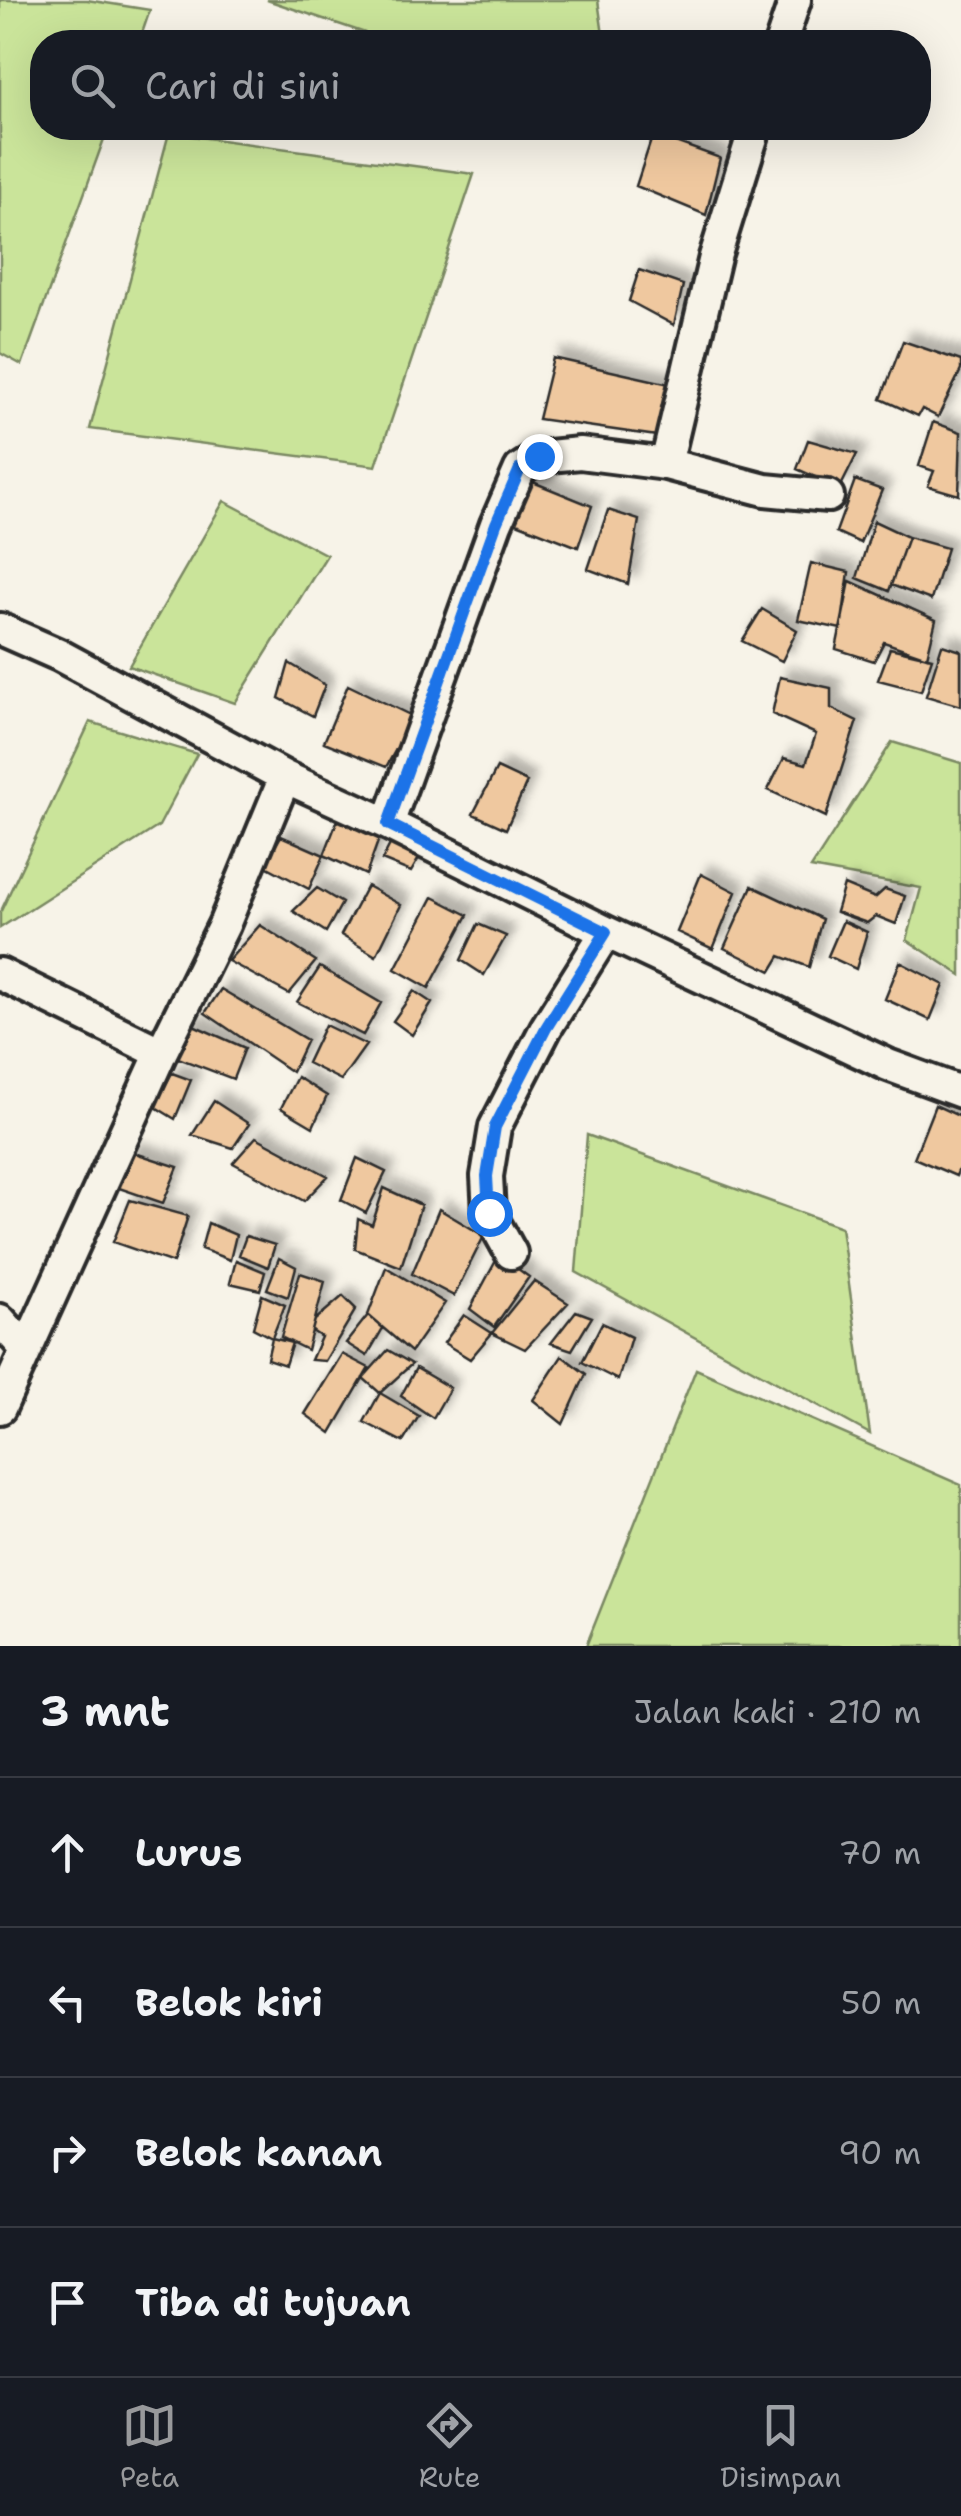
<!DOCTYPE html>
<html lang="id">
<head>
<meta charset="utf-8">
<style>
  :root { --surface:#171b24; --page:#242831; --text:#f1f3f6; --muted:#9ea1a6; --line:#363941; --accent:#98999b }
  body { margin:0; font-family:"Shantell Sans",sans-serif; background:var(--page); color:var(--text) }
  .stop { position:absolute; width:30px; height:30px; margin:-22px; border:8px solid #1a73e8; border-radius:50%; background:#fff }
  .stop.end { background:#1a73e8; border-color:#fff; box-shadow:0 2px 10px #0008 }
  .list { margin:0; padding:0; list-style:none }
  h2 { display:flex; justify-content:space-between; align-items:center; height:130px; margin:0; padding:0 40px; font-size:42px }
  h2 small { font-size:32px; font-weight:400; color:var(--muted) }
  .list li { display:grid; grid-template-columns:65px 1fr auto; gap:30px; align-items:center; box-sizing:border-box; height:150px; padding:0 40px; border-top:2px solid var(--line) }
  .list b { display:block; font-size:38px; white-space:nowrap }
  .list em { font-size:32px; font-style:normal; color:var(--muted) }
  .icon { flex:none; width:55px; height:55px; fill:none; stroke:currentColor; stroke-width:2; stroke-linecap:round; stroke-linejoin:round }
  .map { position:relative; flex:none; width:961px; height:1646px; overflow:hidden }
  .search { position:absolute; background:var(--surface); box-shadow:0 10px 40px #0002; left:30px; right:30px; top:30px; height:110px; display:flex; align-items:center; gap:25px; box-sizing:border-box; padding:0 35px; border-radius:40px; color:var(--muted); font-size:38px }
  .sheet { height:730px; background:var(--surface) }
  nav { display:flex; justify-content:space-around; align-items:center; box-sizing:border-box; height:140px; border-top:2px solid var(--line); background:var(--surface); font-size:28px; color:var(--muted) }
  nav a { display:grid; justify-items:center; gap:5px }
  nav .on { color:var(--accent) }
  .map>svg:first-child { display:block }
  .grass { fill:#cae49a; stroke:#7a8862; stroke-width:2.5 }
  .building { fill:#efc89f; stroke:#2b2b2b; stroke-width:2.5; filter:url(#shadow) }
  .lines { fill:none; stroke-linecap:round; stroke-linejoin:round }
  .minor-casing { stroke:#2b2b2b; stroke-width:38 }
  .minor { stroke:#f7f3e8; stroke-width:30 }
  .route { stroke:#1a73e8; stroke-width:12 }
</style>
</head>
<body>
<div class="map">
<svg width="961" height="1646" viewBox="0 0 961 1646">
  <defs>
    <filter id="shadow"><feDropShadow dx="9" dy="-9" stdDeviation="5" flood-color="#0004"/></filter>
  </defs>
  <rect width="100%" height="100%" fill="#f7f3e8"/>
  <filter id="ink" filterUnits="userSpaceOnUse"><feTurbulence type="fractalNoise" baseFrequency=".01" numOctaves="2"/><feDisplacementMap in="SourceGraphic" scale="20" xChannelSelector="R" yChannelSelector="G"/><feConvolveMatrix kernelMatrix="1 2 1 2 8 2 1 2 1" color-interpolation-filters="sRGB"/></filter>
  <g filter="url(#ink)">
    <path class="grass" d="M0 0H87L150 10 139 42H42V128H108L22 365 0 353Z
      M267 0H598L604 42H392Z
      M169 133 474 174 376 466 90 429Z
      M224 501 327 555 235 703 129 666Z
      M90 722 197 754 159 826 0 928V913Z
      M892 742 961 763V975L907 940 921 888 811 868Z
      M587 1135 841 1227 870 1434 576 1272Z
      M696 1369 961 1485V1646H586Z"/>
    <path class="building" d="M653 134 720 158 706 215 636 186Z
      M639 270 683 285 674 325 629 301Z
      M903 341 961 361V370L938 417 922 409 918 416 881 399Z
      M553 358 674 385 657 436 538 419Z
      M933 422 961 432 959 495 928 486 934 471 919 466Z
      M808 440 857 454 840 488 797 469Z
      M528 480 592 506 578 547 509 520Z
      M855 480 882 490 860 543 836 532Z
      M608 510 639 520 628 584 588 569Z
      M874 521 908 537 889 591 857 578Z
      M908 537 947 548 931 600 891 585Z
      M811 563 849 572 841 629 798 620Z
      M850 581 936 620 927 657 884 642 874 661 836 649Z
      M762 609 797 630 782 661 742 641Z
      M942 645 961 651V706L926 696Z
      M890 648 932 658 921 691 878 680Z
      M289 663 325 685 313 716 279 698Z
      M780 677 831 688V708L857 721 826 817 768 790 784 758 806 764 816 734 772 714Z
      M348 685 414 717 386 767 324 742Z
      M497 768 527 782 506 829 473 814Z
      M341 811 381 833 366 875 324 855Z
      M398 829 427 844 411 872 382 860Z
      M281 836 324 855 309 889 264 865Z
      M701 874 736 892 713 949 677 932Z
      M844 885 875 898 885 889 905 896 896 924 876 916 867 923 836 912Z
      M367 886 401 905 376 956 341 935Z
      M752 886 822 919 809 967 780 956 771 971 724 948Z
      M317 888 342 903 326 932 293 911Z
      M433 897 468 915 429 988 395 969Z
      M843 921 867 932 856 969 828 956Z
      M478 924 506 936 484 975 461 960Z
      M260 925 316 961 289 994 228 961Z
      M900 962 944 985 930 1020 885 999Z
      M320 967 381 1003 363 1035 297 1002Z
      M221 989 307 1040 292 1072 205 1013Z
      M414 991 432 1003 412 1035 393 1021Z
      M191 1024 245 1048 233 1079 170 1055Z
      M325 1025 366 1045 341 1080 307 1063Z
      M172 1073 191 1080 175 1119 154 1106Z
      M297 1077 327 1096 313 1127 281 1108Z
      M214 1101 249 1124 233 1148 192 1135Z
      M935 1105 961 1117V1164L956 1176 914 1158Z
      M256 1137 328 1176 304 1201 233 1163Z
      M132 1152 178 1167 163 1203 116 1187Z
      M357 1158 386 1172 366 1213 341 1200Z
      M384 1188 421 1205 401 1267 355 1249 358 1219 372 1225Z
      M130 1200 188 1216 173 1263 113 1242Z
      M439 1209 484 1236 454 1296 412 1274Z
      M208 1223 236 1235 230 1260 201 1249Z
      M246 1236 275 1245 268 1267 239 1255Z
      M499 1255 529 1277 494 1327 470 1309Z
      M279 1258 296 1267 288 1297 267 1289Z
      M236 1260 265 1272 260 1290 230 1283Z
      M386 1267 445 1303 411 1352 368 1315Z
      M300 1273 325 1281 307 1350 281 1337Z
      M534 1281 568 1303 525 1349 492 1333Z
      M262 1295 285 1305 272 1338 253 1328Z
      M343 1296 356 1309 325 1361 311 1360 321 1337 312 1331 315 1320Z
      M576 1311 592 1317 572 1350 551 1343Z
      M368 1315 383 1328 367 1356 346 1343Z
      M464 1315 492 1333 470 1359 444 1343Z
      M602 1323 631 1337 618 1380 582 1362Z
      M272 1338 292 1343 285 1365 267 1359Z
      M388 1350 412 1364 380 1393 363 1378Z
      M342 1354 369 1368 331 1433 305 1414Z
      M562 1356 586 1374 563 1424 533 1400Z
      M416 1368 450 1388 433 1418 401 1396Z
      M380 1393 419 1416 403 1442 364 1422Z"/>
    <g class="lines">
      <defs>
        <path id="minor" d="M781 42 795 0
          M666 464 715 257 755 128
          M0 629 59 655 285 777 388 824 606 932 888 1065 961 1092
          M388 824 496 524 520 469 539 457 580 453 666 464 765 490 828 496
          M0 974 161 1053
          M511 1253 489 1213 487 1176 495 1127 546 1028 606 932
          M0 1320 25 1348
          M0 1408 161 1053 224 925 285 777"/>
      </defs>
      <use href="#minor" class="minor-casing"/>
      <use href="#minor" class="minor"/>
    </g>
  </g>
  <g class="lines" filter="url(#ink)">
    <path class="route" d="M489 1213 487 1176 495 1127 546 1028 606 932 388 824 496 524 520 469 539 456"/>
  </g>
</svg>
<div class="stop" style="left:489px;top:1213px"></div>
<div class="stop end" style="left:539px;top:456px"></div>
<div class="search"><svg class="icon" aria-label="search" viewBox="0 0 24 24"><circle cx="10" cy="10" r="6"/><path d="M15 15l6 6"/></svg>Cari di sini</div>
</div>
<section class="sheet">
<h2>3 mnt<small>Jalan kaki · 210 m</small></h2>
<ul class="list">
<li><svg class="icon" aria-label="ahead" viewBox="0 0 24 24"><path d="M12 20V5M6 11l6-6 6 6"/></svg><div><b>Lurus</b></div><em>70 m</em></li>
<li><svg class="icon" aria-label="left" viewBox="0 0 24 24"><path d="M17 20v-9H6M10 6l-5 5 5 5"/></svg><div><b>Belok kiri</b></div><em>50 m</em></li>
<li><svg class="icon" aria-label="right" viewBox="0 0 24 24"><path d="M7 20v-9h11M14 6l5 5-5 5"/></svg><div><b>Belok kanan</b></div><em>90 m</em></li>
<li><svg class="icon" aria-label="arrive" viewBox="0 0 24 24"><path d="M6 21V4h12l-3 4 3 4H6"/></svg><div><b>Tiba di tujuan</b></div></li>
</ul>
</section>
<nav>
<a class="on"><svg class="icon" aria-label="map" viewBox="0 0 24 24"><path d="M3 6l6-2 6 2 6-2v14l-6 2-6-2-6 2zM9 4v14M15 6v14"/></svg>Peta</a>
<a><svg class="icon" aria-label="directions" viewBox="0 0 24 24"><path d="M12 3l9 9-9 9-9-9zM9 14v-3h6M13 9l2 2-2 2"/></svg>Rute</a>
<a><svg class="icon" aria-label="saved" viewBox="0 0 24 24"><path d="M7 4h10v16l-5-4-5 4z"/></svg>Disimpan</a>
</nav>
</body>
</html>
